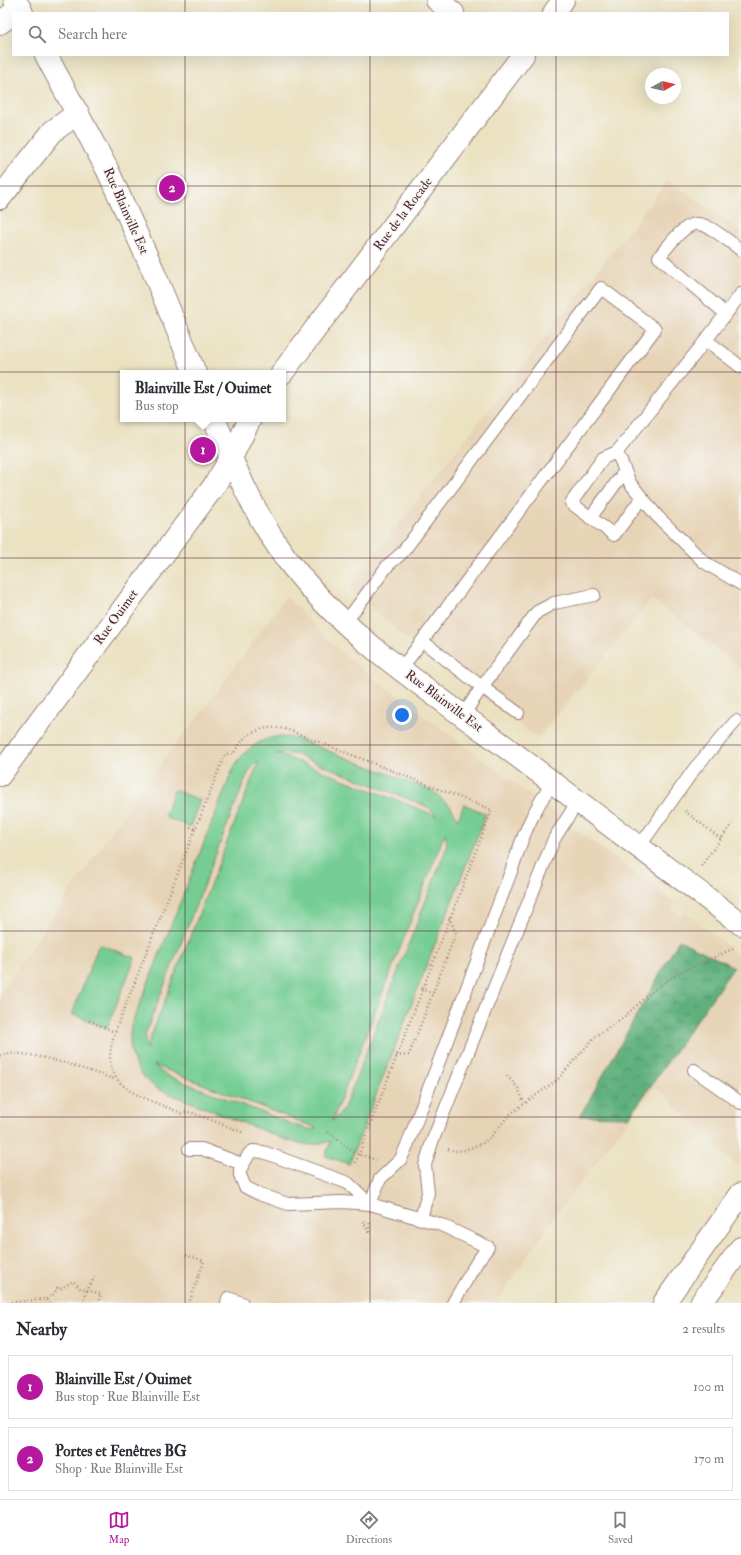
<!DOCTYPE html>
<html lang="en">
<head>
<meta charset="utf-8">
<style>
  :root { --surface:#fff; --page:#f2f2f3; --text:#2b2b33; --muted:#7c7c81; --line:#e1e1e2; --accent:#b5179e }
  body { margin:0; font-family:"IM FELL Double Pica",serif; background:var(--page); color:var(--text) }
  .compass { position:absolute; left:645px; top:68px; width:36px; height:36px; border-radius:50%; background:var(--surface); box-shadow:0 4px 16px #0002; rotate:82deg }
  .you { position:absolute; left:402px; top:715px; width:14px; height:14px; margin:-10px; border:3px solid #fff; border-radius:50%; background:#1a73e8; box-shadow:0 0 0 6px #1a73e833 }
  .badge { display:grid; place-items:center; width:26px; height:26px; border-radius:50%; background:var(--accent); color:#fff; font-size:13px; font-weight:700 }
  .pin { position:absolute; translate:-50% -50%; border:2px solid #fff; box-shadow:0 1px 4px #0006 }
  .popup { position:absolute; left:120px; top:370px; width:166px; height:52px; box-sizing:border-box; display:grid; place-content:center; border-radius:0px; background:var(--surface); filter:drop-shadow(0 1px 3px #0005); font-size:13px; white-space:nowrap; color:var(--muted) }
  .popup b { font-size:15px; color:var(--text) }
  .popup::after { content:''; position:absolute; left:50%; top:100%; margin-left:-8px; border:8px solid transparent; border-top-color:var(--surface) }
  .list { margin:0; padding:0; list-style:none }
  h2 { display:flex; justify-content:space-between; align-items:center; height:52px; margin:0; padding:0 16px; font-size:17px }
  h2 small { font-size:13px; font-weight:400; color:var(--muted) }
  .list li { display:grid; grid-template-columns:26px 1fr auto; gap:12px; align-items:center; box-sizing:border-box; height:64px; margin:0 8px 8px; padding:0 8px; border:1px solid var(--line); border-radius:0px }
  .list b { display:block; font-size:15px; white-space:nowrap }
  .list p { margin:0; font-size:13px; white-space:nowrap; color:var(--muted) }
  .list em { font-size:13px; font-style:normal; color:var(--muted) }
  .icon { flex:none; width:22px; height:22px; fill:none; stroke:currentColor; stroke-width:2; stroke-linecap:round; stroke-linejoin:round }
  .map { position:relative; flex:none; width:741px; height:1303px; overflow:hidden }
  .search { position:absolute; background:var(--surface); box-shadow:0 4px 16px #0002; left:12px; right:12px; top:12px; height:44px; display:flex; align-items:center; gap:10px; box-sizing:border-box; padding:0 14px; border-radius:0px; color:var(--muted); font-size:15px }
  .sheet { height:196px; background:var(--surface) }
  nav { display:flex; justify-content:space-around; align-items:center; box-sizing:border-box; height:56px; border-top:1px solid var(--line); background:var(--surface); font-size:11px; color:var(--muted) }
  nav a { display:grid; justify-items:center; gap:2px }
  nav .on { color:var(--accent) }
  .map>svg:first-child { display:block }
  .built { fill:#e7d4b7 }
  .green { fill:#75cd93; stroke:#60765f; fill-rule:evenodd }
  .forest { fill:url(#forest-crowns); stroke:#556854 }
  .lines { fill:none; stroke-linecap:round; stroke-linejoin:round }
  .service-casing { stroke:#9a8076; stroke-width:14 }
  .minor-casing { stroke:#9a8076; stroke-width:24 }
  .tertiary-casing { stroke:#9a8076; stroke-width:24 }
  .path { stroke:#9a8076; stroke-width:2.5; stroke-dasharray:1 3; stroke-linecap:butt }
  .service { stroke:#fff; stroke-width:12 }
  .minor { stroke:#fff; stroke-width:22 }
  .tertiary { stroke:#fff; stroke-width:22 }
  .grid { fill:none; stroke:#4a1f2b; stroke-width:1; stroke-opacity:0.55 }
  .labels { text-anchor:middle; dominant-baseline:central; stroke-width:3; stroke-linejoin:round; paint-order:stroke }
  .street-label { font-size:13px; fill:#4a1f2b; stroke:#f6f6f2 }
</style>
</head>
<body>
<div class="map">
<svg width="741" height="1303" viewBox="0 0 741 1303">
  <defs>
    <pattern id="forest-crowns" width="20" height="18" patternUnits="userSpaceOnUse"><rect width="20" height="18" fill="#60b07d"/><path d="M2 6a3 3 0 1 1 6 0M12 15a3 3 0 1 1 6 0" fill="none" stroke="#518f67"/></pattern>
  </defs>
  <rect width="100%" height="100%" fill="#f6f6f2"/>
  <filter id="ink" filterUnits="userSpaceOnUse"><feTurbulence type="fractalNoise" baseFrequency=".025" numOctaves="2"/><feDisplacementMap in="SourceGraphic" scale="8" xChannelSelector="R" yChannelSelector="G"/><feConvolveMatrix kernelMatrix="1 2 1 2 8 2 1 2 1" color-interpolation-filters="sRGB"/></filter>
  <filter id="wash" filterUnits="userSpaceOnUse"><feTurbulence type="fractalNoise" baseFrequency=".012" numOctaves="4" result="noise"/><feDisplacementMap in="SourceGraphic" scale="16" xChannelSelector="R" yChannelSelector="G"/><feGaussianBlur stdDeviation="0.9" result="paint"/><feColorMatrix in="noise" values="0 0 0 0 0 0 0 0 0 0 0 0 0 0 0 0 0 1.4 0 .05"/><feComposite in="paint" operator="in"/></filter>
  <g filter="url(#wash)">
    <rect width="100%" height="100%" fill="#ebe2c2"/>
    <path class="built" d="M668 180 741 231V668L652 599 538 738 428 658 349 588Z
      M286 596 323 635 359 667 675 903 671 909 681 917 685 912 741 957V1160L737 1166 655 1086 557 1213 496 1303H0V993L146 782 201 713Z"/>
    <path class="green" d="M274 737H287L298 739 432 791 450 806 458 819 464 804 486 814 349 1164 325 1156 331 1141 310 1145 289 1141 160 1090C136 1076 126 1053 131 1026L234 767C244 751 255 742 274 737ZM276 753 294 754 421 804 429 808 437 816ZM259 761 146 1049 145 1035 148 1027 246 777 251 769ZM445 833 447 843 445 852 345 1106 341 1113 332 1121ZM154 1065 316 1128 312 1130 297 1126 173 1078 164 1074Z
      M174 790 200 800 190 827 164 817Z
      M99 944 135 958 107 1028 72 1014Z"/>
    <path class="forest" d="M679 940 734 967 629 1117 580 1116Z"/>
  </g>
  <g filter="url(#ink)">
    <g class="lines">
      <defs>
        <path id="service" d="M726 314 659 257C696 211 696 217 741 250
          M706 340 741 294
          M741 367 706 340 617 452 630 483 657 516 704 562 741 584
          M617 452 603 458 571 503 614 535 642 498
          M590 518 625 471
          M345 623 388 565 402 553 601 288 655 329 401 669
          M422 641 482 687 463 715
          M518 713 482 687 537 612 554 603 594 595
          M639 847 695 768 736 721
          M694 1070 741 1103
          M189 1149H202L242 1164
          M370 1204 348 1183 263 1152 253 1151 249 1154 240 1170V1175L245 1187 259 1194 288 1204 342 1202 370 1204 439 1224 488 1247 477 1262 453 1303
          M370 1204 380 1179 401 1159 408 1143 512 869C522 838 533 809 553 783
          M421 1218 428 1193 425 1165 432 1142 554 839 578 801
          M227 1303 228 1298 242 1303"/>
        <path id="minor" d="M437 0 453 13
          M554 13 563 0
          M0 23 20 8
          M0 198 53 131 78 113
          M282 373 523 55
          M0 775 214 486 231 458 250 419"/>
        <path id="tertiary" d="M15 0 22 13
          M46 55 107 169 152 268 195 373
          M214 419C235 467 254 515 286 558 339 630 416 681 488 734 572 797 657 860 741 924
          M664 1303 741 1194
          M701 1303 741 1248"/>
      </defs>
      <use href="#service" class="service-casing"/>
      <use href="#minor" class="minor-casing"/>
      <use href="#tertiary" class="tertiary-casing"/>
      <path class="path" d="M685 811 721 839
        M190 827 195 829
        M701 866 732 824
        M421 989 433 993
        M89 1021 115 1032
        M0 1056C24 1046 88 1071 114 1079
        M396 1056 409 1055 456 933 449 917
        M507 1076 518 1088 524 1103
        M242 1132 190 1112 181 1113C140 1095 95 1089 115 1032L225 754 234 753C245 731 263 725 286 729L492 810 355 1164
        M328 1132 353 1152 376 1160
        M448 1149 455 1151 465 1150 483 1143 491 1137 509 1115 557 1080 594 1038 625 1016 656 988 682 971 735 948
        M363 1221 369 1233
        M369 1232 370 1221
        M186 1255 204 1261 189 1303
        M46 1299 54 1294 57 1288 60 1289 73 1281 80 1288 101 1294 98 1303
        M3 1303 46 1299 49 1303
        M83 1303 87 1290 96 1275"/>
      <use href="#service" class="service"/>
      <use href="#minor" class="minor"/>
      <use href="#tertiary" class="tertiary"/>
    </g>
  </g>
  <path class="grid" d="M185 0V13M370 0V13M556 0V13M185 55V1303M370 55V1303M556 55V1303M0 186H741M0 372H741M0 558H741M0 745H741M0 931H741M0 1117H741"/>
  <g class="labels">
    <g class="street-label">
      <text transform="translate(126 211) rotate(66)">Rue Blainville Est</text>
      <text transform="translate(403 214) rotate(-53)">Rue de la Rocade</text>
      <text transform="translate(116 617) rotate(-54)">Rue Ouimet</text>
      <text transform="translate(444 701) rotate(37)">Rue Blainville Est</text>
    </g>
  </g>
</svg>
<svg class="compass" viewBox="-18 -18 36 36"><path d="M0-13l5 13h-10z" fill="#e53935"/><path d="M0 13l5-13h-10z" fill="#7c7c81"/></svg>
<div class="you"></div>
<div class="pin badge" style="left:203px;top:450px">1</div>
<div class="popup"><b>Blainville Est / Ouimet</b>Bus stop</div>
<div class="pin badge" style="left:172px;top:188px">2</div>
<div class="search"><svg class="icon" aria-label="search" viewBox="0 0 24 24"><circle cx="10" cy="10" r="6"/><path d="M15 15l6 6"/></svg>Search here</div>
</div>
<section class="sheet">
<h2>Nearby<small>2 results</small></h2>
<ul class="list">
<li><span class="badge">1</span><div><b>Blainville Est / Ouimet</b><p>Bus stop · Rue Blainville Est</p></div><em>100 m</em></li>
<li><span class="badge">2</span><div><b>Portes et Fenêtres BG</b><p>Shop · Rue Blainville Est</p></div><em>170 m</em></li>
</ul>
</section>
<nav>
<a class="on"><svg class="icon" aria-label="map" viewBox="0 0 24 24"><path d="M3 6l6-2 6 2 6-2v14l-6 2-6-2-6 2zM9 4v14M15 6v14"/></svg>Map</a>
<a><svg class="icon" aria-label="directions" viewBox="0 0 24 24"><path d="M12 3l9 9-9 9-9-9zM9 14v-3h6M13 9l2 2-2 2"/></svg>Directions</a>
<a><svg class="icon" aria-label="saved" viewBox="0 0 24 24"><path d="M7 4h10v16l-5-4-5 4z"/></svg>Saved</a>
</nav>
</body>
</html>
